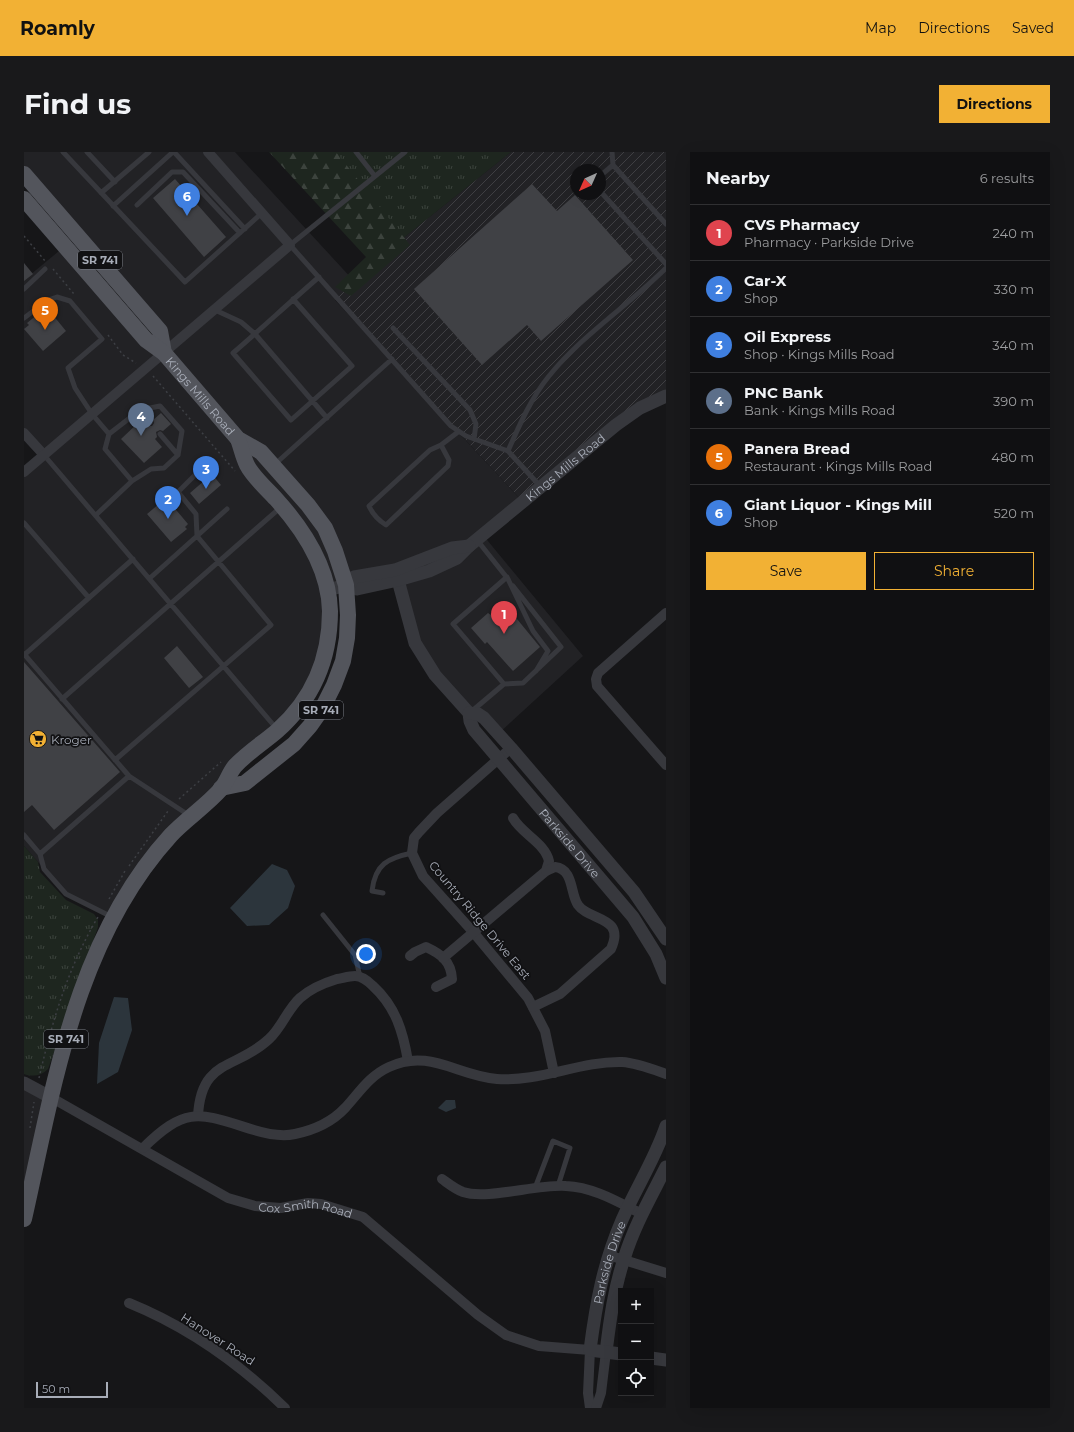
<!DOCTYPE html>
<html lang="en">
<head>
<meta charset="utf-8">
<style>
  :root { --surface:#101012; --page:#19191b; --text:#f1f3f6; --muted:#9c9d9f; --line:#303032; --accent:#f2b134 }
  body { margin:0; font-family:Montserrat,sans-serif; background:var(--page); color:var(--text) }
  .controls { position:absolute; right:12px; bottom:12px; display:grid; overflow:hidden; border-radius:0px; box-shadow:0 4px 16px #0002 }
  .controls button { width:36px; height:36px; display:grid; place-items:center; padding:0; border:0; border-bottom:1px solid var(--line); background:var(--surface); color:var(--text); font:20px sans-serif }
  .compass { position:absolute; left:546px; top:12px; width:36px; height:36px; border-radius:50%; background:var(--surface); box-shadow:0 4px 16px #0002; rotate:225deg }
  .scale { position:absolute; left:12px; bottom:10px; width:72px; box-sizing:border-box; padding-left:4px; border:2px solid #a8adb8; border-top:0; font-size:11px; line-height:14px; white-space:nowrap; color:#a8adb8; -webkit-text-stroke:3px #111113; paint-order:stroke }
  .you { position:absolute; left:342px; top:802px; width:14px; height:14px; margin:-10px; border:3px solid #fff; border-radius:50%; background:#1a73e8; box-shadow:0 0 0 6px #1a73e833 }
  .badge { display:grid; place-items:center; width:26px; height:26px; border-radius:50%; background:var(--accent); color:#fff; font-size:13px; font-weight:700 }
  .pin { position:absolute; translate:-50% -33px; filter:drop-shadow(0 1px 2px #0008) }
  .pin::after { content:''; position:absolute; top:21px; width:14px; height:12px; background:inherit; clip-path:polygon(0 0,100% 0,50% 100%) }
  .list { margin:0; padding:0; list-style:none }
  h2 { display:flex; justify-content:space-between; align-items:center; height:52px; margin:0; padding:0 16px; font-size:17px }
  h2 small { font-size:13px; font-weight:400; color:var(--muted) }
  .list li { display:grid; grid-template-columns:26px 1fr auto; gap:12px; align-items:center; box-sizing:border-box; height:56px; padding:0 16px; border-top:1px solid var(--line) }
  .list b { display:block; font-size:15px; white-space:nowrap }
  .list p { margin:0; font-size:13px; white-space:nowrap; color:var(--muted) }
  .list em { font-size:13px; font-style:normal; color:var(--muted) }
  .actions { display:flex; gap:8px; padding:12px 16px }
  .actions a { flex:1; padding:9px 0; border:1px solid var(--accent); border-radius:0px; text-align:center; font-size:14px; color:var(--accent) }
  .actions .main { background:var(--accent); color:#111 }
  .icon { flex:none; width:22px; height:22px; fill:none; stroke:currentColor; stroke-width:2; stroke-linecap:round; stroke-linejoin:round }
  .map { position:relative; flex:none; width:642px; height:1256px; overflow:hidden; border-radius:0px }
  header { display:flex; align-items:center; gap:24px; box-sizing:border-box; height:56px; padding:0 20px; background:var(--accent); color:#111 }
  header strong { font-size:19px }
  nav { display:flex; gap:22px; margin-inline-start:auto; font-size:14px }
  .intro { display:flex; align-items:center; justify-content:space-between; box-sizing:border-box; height:96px; padding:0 24px }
  h1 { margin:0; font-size:28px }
  .button { padding:10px 18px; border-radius:0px; background:var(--accent); color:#111; font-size:14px; font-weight:700 }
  main { display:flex; gap:24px; padding:0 24px }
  aside { flex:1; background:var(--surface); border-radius:0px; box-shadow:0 4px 16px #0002 }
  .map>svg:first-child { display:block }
  .built { fill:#222225 }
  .industrial { fill:url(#industrial-furrows); fill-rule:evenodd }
  .grass { fill:url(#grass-tufts) }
  .forest { fill:url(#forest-firs) }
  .water { fill:#2c353c }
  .building { fill:#404145 }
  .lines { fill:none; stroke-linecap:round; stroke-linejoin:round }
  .path { stroke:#3d3f44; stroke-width:1.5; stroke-dasharray:2 3; stroke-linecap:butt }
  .service { stroke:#37383d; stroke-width:5 }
  .minor { stroke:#37383d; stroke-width:10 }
  .tertiary { stroke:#37383d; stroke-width:13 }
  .primary { stroke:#53555c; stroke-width:16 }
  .labels { text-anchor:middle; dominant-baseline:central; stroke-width:3.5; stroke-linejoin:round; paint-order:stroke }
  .shield { fill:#111113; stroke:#7b7e86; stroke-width:1 }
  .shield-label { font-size:11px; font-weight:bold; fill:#a8adb8 }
  .street-label { font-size:12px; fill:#a8adb8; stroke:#111113 }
  .poi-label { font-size:12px; fill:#a8adb8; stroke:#111113; text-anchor:start }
</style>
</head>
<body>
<header>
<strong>Roamly</strong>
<nav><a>Map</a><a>Directions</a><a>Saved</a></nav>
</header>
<div class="intro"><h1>Find us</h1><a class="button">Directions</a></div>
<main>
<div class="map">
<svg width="642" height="1256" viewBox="0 0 642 1256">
  <defs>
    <pattern id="industrial-furrows" width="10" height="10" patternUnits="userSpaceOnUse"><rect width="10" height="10" fill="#222225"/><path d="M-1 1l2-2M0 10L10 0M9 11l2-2" fill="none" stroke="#3f3f43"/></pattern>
    <pattern id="grass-tufts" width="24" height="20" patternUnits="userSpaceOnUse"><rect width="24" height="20" fill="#1e261f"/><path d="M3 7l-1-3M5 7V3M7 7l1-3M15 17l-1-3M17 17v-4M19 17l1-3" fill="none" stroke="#3c433d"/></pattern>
    <pattern id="forest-firs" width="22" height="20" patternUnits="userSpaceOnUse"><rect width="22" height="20" fill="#1e261f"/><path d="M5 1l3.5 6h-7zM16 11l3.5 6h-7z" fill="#3c433d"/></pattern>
  </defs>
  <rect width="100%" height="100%" fill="#161618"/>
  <path class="built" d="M0 0H211L330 129 311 148 499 350 459 383 559 504 474 582 454 562 391 491 374 428 304 438 289 535 167 664 89 766 42 742 0 694V320L20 303 0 284V128L41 94 122 188 136 178 0 22Z
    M0 931 28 946 0 1067Z"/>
  <path class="industrial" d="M487 0H642V241L499 350 311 147 353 107ZM552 18H576V42H552Z"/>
  <path class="grass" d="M254 0H487L353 107Z
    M0 694 14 710 16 720 42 748 70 762 74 768V775L24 917C17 924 9 925 0 922Z"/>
  <path class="forest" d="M245 0H312L386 93 327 144 311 135 342 105Z"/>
  <path class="water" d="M248 712 263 718 271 734 264 756 245 773 223 774 206 756Z
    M90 845 104 846 108 878 94 920 73 932 75 891Z
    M422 948H431L432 956 422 960 414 956Z"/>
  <path class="building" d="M151 27 202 85 180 105 129 46Z
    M508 32 533 59 551 43 609 108 517 189 503 173 458 213 390 137Z
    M0 111 9 122 0 129Z
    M24 157 42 179 19 199 0 177 5 173 3 171 14 162 15 164Z
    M137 261 147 272 139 279 136 278 132 280 133 285 131 287 138 295 120 311 97 287 115 270 120 276 123 274H128L130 271 129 268Z
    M188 322 197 333 175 352 166 341Z
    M142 346 164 372 161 375 163 377 147 390 123 362Z
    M480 451 516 495 489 519 463 490 461 492 447 476 464 461 467 463Z
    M153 494 179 525 165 536 140 506Z
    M0 510 96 620 30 678 8 653 0 660Z"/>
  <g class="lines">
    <path class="path" d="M0 84 22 110
      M29 117 50 142
      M84 183 99 203 112 211
      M129 224 211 319
      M155 647 197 610
      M105 714 144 659
      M85 747 101 719
      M15 926C28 870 44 815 74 765
      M6 976 10 950"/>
    <path class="service" d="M39 0 161 130 238 61
      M63 0 91 30
      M150 0 221 77
      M332 0 350 23
      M381 0 266 93 427 274 442 284 484 299 516 334
      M588 0 589 13 642 72
      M576 24 589 13
      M576 39 642 112
      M77 41 125 0
      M113 53 148 20H159L216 81
      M89 54 149 0
      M0 137 21 117
      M269 147 328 214 267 268 209 201C238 176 266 150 295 125
      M191 158 217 170 231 182 303 266
      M0 166 24 148 33 145 46 149 78 187 44 216 51 236 68 262 85 282 81 297 108 329 72 363
      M369 176 446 258 452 272 450 287
      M116 258 126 271
      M85 282 116 258 136 254 158 279 154 303 140 316 127 317 108 329
      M136 282 154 303
      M417 293 425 308 424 314 362 373C354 368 349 363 345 354L406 298 417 293 434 280
      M484 299C495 274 507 246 525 224 558 183 605 153 642 116
      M20 303 252 576
      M250 313 368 207
      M0 371 65 446
      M173 384 172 362 154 340 173 321
      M173 384 203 357
      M453 388 484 427
      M0 502 105 624 166 664
      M0 503 109 407
      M480 532 429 472 483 425 509 479 524 499 512 519
      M38 547 257 355
      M448 559 480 532 499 531 537 495 489 434
      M91 608 247 473 173 384 126 426
      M0 683 16 702 20 717 42 742 88 765
      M16 702 105 624
      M359 741 348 739C351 712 364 706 388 701
      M299 763 331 803 336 825
      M511 1036 529 989 546 996 534 1034"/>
    <g class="minor">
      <path d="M0 281 20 303"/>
      <path d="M0 320 266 93 184 0"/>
      <path d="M642 461 574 521 572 527 573 534 642 613"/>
      <path d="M487 596 413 661 395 680 390 686 388 701 399 724 450 781 504 846 521 879 530 921"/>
      <path d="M386 804 391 800 402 795C417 802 427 809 428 827L412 835"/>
      <path d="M419 806 522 719 525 709C521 691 498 682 489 666"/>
      <path d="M509 855 536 842 587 797C602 764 565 769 554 753 546 742 550 717 531 715L522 719"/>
      <path id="s1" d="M28 946 204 1046 231 1054 257 1056 284 1051 297 1052 339 1065 454 1163 482 1183 515 1194 566 1198 564 1241 566 1256"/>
      <path d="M174 964C177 906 212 918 245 887 258 875 263 858 276 846 286 837 300 831 313 827 319 826 325 824 331 824 338 824 345 830 349 834 372 855 379 880 384 909"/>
      <path d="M119 996C163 953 175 961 230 978 243 982 257 985 271 982 290 978 308 970 321 956 335 941 345 924 365 915 405 896 434 924 473 927 516 930 556 909 598 910 613 911 628 917 642 922"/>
      <path d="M418 1027C425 1032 431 1037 439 1040 463 1048 513 1032 542 1034 569 1035 594 1050 618 1062"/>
      <path d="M584 1103 642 1121"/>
      <path d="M105 1151C164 1175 216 1212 261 1256"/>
      <path d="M572 1256 577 1241 582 1200"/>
    </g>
    <g class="tertiary">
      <path id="s2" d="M374 428 391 491 411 523 445 561 446 569 450 578 609 765 632 802 642 826"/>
      <path id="s3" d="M326 432 333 437 374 428 405 419 433 406 445 394 592 273 616 256 642 244"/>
      <path d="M304 438 326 432 330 425 371 418 428 396 445 394"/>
      <path d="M445 561 454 562 460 566 487 596 610 740 642 787"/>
      <path d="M0 931 28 946"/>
      <path d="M582 1200C586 1168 590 1137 600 1107 610 1074 627 1045 642 1015"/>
      <path id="s4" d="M597 1202 566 1198C572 1152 579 1112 598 1068 612 1036 631 1007 642 974"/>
      <path d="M627 1206 642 1208"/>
    </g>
    <g class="primary">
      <path d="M0 22 136 179 140 201"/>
      <path id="s5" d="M0 47 122 188 140 201 214 287 237 300 284 353 301 376 311 399 322 433 324 463 323 486 319 509 310 533 298 557 286 574 270 592 221 631 197 636"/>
      <path d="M0 1067C30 934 51 788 147 683 162 667 182 654 197 637 203 630 205 621 211 614 223 601 239 591 253 579 289 547 306 507 306 459 305 416 280 378 252 347 243 337 229 325 223 313 219 305 217 295 214 287"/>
    </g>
  </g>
  <defs>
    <symbol id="supermarket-disc" viewBox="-11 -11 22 22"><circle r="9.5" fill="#f2b134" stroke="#111113"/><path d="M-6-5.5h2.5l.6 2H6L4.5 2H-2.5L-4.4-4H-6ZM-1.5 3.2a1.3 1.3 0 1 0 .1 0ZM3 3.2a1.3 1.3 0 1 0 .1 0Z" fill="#111"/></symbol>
  </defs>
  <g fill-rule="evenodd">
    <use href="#supermarket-disc" x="4" y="577" width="20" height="20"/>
  </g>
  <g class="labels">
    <g class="shield">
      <rect x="54" y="99" width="44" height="18" rx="3"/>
      <rect x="275" y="549" width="44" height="18" rx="3"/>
      <rect x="20" y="878" width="44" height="18" rx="3"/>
    </g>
    <g class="shield-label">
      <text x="76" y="108">SR 741</text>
      <text x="297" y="558">SR 741</text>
      <text x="42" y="887">SR 741</text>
    </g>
    <g class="street-label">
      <text stroke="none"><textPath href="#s5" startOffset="265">Kings Mills Road</textPath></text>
      <text stroke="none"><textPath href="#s3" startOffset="255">Kings Mills Road</textPath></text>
      <text stroke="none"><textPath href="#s2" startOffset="320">Parkside Drive</textPath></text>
      <text transform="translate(456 768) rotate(50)">Country Ridge Drive East</text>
      <text stroke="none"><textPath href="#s1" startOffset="282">Cox Smith Road</textPath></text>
      <text stroke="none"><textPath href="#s4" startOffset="121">Parkside Drive</textPath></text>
      <text transform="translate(194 1187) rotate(33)">Hanover Road</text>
    </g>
    <g class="poi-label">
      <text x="27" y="587">Kroger</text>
    </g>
  </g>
</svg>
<div class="controls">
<button>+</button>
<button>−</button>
<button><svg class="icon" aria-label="locate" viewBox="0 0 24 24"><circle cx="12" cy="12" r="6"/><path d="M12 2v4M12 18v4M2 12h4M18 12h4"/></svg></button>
</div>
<svg class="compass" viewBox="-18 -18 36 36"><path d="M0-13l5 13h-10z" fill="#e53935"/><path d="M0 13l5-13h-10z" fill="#9c9d9f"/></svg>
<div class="scale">50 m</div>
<div class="you"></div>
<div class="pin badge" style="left:480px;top:482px;background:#e0444e">1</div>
<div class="pin badge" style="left:144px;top:367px;background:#3f7fe0">2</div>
<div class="pin badge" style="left:182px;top:337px;background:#3f7fe0">3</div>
<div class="pin badge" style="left:117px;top:284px;background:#5c6f8a">4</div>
<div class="pin badge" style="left:21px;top:178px;background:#e8710a">5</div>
<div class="pin badge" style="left:163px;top:64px;background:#3f7fe0">6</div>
</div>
<aside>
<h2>Nearby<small>6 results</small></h2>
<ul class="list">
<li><span class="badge" style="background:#e0444e">1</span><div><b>CVS Pharmacy</b><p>Pharmacy · Parkside Drive</p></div><em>240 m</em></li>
<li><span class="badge" style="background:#3f7fe0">2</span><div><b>Car-X</b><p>Shop</p></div><em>330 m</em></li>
<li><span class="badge" style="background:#3f7fe0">3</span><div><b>Oil Express</b><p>Shop · Kings Mills Road</p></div><em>340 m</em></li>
<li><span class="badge" style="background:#5c6f8a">4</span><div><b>PNC Bank</b><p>Bank · Kings Mills Road</p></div><em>390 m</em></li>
<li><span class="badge" style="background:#e8710a">5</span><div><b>Panera Bread</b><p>Restaurant · Kings Mills Road</p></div><em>480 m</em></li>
<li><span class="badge" style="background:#3f7fe0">6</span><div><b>Giant Liquor - Kings Mill</b><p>Shop</p></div><em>520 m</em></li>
</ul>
<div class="actions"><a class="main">Save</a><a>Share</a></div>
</aside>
</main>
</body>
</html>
